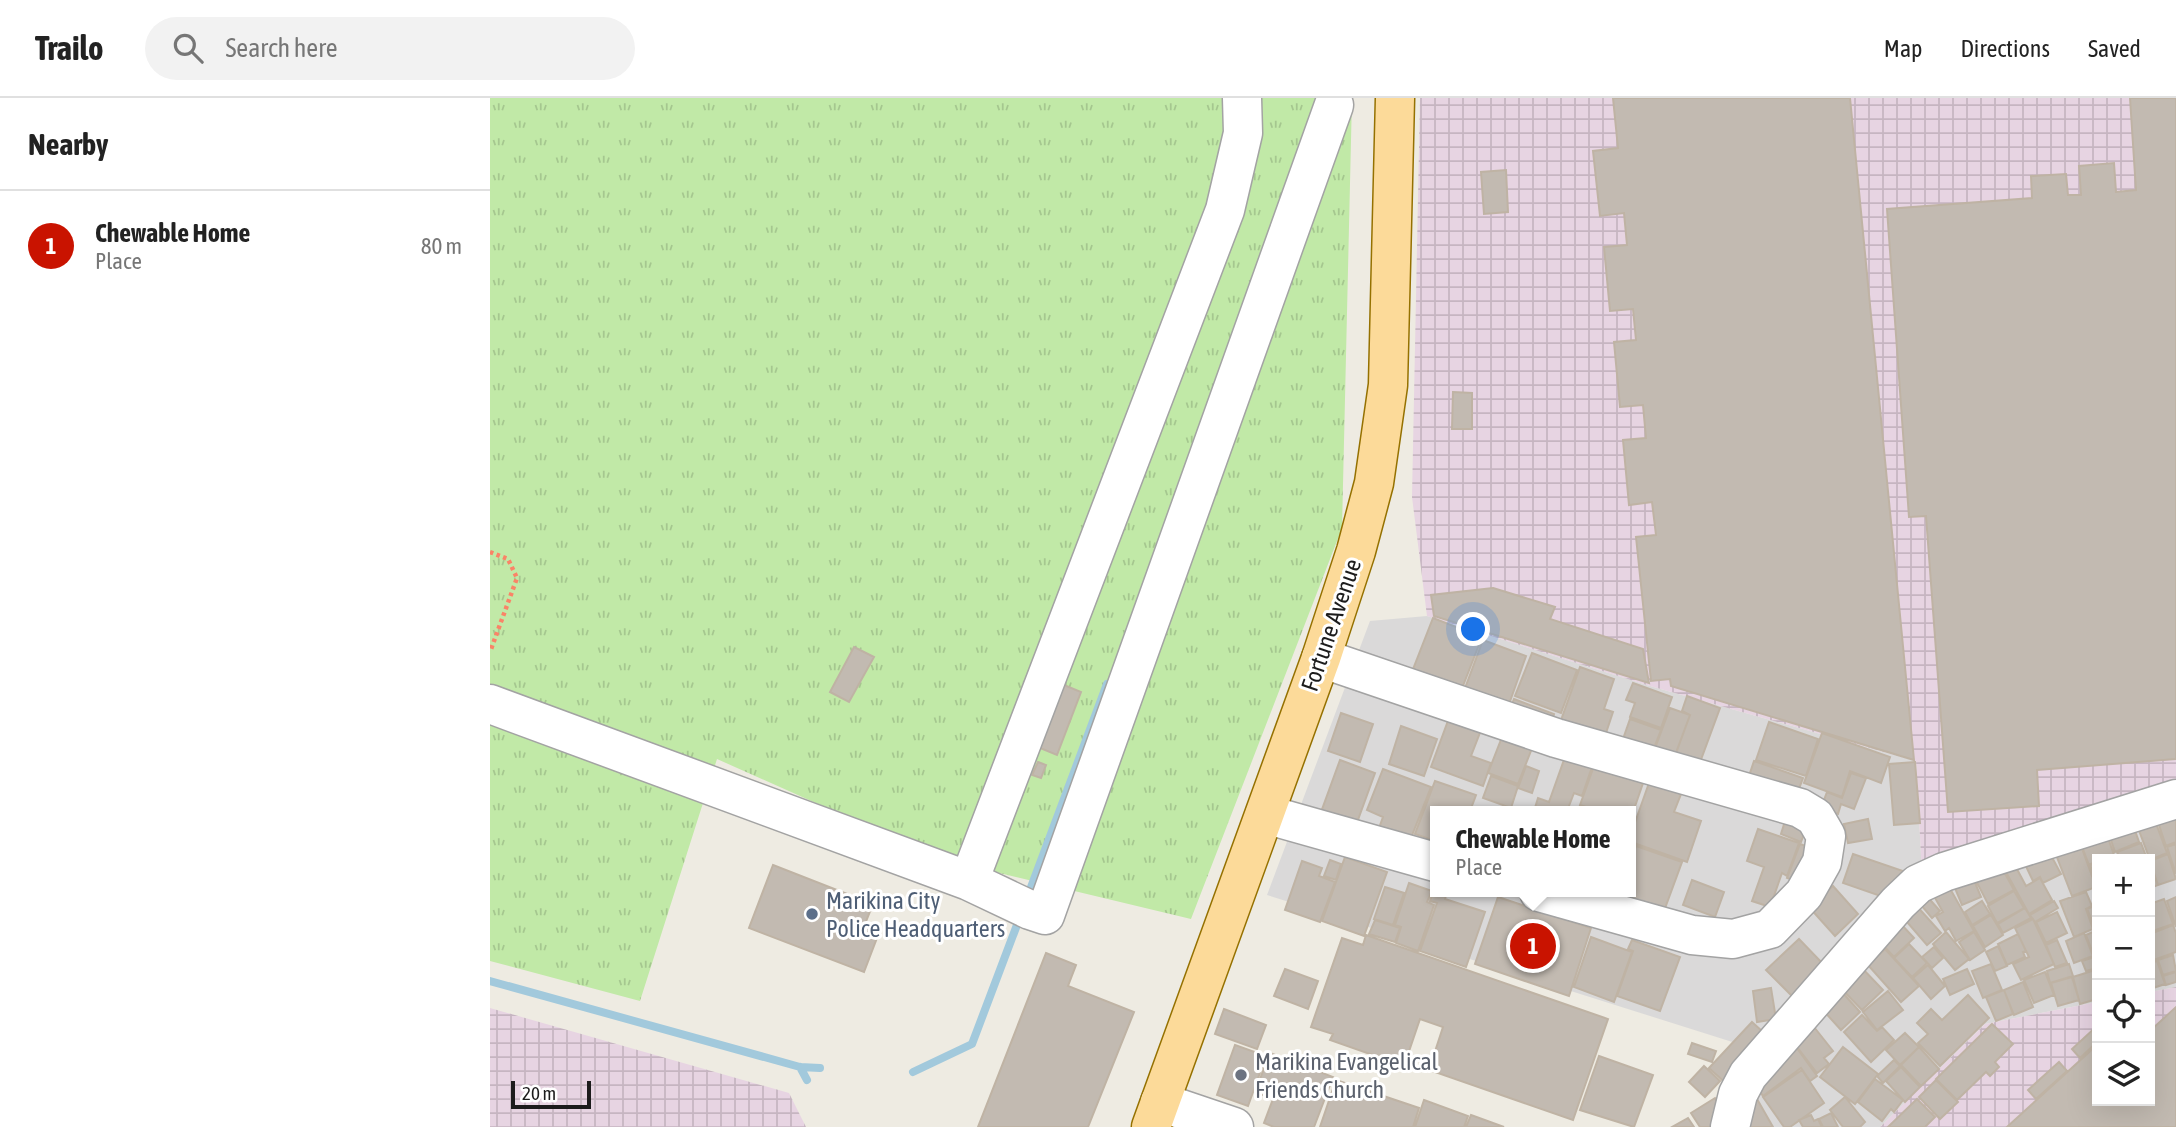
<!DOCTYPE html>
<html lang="en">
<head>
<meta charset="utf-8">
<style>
  :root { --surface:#fff; --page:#f2f2f2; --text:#222; --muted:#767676; --line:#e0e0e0; --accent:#c91300 }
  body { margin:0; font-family:"Asap Condensed",sans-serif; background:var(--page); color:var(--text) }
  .controls { position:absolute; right:21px; bottom:21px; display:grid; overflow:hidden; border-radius:0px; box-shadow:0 7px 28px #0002 }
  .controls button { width:63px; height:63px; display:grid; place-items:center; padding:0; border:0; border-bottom:2px solid var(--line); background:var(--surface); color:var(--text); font:35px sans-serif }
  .scale { position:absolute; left:21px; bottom:18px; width:80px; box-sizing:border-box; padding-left:7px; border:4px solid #1c1c1c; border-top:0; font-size:19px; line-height:24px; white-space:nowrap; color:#1c1c1c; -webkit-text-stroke:5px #fff; paint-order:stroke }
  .you { position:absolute; left:984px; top:532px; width:24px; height:24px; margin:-18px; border:5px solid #fff; border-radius:50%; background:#1a73e8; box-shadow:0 0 0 10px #1a73e833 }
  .badge { display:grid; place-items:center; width:46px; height:46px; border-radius:50%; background:var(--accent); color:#fff; font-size:23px; font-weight:700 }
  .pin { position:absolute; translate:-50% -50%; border:4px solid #fff; box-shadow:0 2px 7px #0006 }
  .popup { position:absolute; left:940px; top:708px; width:206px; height:91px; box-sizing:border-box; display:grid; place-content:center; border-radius:0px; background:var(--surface); filter:drop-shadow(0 2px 5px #0005); font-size:23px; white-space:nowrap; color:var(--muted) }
  .popup b { font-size:26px; color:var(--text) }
  .popup::after { content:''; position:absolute; left:50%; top:100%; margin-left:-14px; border:14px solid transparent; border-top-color:var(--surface) }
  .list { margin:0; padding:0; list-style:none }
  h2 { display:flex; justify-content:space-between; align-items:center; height:91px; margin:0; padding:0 28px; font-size:30px }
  h2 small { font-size:23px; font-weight:400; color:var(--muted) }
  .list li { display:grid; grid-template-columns:46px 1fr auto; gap:21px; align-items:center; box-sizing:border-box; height:112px; padding:0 28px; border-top:2px solid var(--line) }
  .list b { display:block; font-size:26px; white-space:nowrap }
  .list p { margin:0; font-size:23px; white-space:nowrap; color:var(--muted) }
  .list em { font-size:23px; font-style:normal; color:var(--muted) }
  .icon { flex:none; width:38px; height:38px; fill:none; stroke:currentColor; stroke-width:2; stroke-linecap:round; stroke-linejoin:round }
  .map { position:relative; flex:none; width:1686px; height:1029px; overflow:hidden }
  header { display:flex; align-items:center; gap:42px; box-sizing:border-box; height:98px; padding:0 35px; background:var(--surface); border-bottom:2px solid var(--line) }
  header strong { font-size:33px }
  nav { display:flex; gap:38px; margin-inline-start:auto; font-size:24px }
  .search { width:490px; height:63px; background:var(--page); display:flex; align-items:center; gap:18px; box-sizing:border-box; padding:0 24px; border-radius:38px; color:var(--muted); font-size:26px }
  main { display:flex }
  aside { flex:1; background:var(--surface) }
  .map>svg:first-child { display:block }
  .residential { fill:#dad9d9; fill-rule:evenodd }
  .industrial { fill:url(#industrial-grid) }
  .grass { fill:url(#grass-tufts) }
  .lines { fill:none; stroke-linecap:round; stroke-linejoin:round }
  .stream { stroke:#a2c9dc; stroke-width:8 }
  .building { fill:#c2bab1; stroke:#bfb3a4; stroke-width:2 }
  .minor-casing { stroke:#a3a3a3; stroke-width:41 }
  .major-casing { stroke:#957100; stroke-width:41 }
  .path { stroke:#fa8467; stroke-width:4.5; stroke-dasharray:3.5 3.5; stroke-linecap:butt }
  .minor { stroke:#fff; stroke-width:38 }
  .major { stroke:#fcda99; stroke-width:38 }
  .service-dot { fill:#5c6f8a; stroke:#fff; stroke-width:2.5 }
  .worship-dot { fill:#6b7280; stroke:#fff; stroke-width:2.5 }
  .labels { text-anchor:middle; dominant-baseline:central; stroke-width:6; stroke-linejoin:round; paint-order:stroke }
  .street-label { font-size:24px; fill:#1c1c1c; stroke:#fff }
  .service-label { font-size:24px; fill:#4e5e75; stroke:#fff; text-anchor:start }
  .worship-label { font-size:24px; fill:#5b616d; stroke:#fff; text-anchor:start }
</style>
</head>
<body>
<header>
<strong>Trailo</strong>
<div class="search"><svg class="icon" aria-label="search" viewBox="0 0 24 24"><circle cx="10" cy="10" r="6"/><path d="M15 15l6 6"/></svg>Search here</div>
<nav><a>Map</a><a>Directions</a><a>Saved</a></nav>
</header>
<main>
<aside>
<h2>Nearby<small></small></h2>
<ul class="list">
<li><span class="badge">1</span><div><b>Chewable Home</b><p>Place</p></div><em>80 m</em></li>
</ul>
</aside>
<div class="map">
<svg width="1686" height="1029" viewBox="0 0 1686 1029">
  <defs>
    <pattern id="industrial-grid" width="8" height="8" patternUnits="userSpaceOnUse" patternTransform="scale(1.75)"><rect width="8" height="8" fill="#e7d4e2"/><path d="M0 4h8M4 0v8" fill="none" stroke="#c6b5c1"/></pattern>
    <pattern id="grass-tufts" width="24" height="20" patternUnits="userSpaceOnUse" patternTransform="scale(1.75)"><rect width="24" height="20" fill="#c1e9a7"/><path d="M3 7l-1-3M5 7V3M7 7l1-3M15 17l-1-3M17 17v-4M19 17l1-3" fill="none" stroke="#a5c78f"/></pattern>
  </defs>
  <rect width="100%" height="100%" fill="#eeebe2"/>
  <path class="residential" d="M937 518 1160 588 1426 663 1432 776 1686 698V889L1660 894V761H1607V904L1495 926 1390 1029H1231L1255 948 777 797 880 523ZM945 713H1141V794H945Z"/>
  <path class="industrial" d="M930 0H1686V698L1432 777 1426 663 1160 588 937 518 922 399Z
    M1686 889V1029H1390L1495 926 1607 904V1003H1660V894Z
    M0 910 299 995 316 1029H0Z"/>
  <path class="grass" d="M0 0H862L852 430 701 821 451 761 227 661 150 903 0 863Z"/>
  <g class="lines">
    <path class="stream" d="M537 800 617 586
      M0 883 310 969 330 970
      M310 969 317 982
      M423 974 482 946 530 819"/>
  </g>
  <path class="building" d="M1123 0H1360L1424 662 1181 588 1180 581 1161 583 1146 439 1166 437 1162 404 1139 407 1133 342 1156 340 1153 307 1130 309 1124 244 1146 242 1143 211 1120 213 1114 149 1137 147 1134 115 1110 118 1103 53 1128 50Z
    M1640 0H1686V661L1547 672 1549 708 1458 714 1436 418 1419 419 1397 111 1542 100 1541 78 1576 76 1578 97H1591L1589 68 1624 65 1626 94 1646 92Z
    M1016 72 1018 114 994 116 991 74Z
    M963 294 982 295V331H962Z
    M1003 490 1065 509 1060 521 1153 551 1159 585 944 518 941 497Z
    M943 520 992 539 969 598 920 579Z
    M993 542 1036 558 1018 609 974 593Z
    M364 549 384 559 359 604 340 594Z
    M1042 555 1087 572 1071 615 1025 598Z
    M1090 569 1124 581 1114 611 1123 614 1114 641 1070 625Z
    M1143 585 1182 599 1171 630 1140 619 1145 605 1136 602Z
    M574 587 591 594 567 657 550 650Z
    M1197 598 1230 610 1209 667 1185 658 1200 617 1192 613Z
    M1024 601 1064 616 1061 627 1020 612Z
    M1180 610 1200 617 1184 660 1164 653Z
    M851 615 883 626 870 664 838 653Z
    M959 620 991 632 981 658 1001 665 993 688 941 669Z
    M1140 621 1171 632 1162 655 1132 644Z
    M1279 624 1328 641 1316 678 1266 662Z
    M911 628 947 641 934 678 899 666Z
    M1014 634 1044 645 1028 686 998 675Z
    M1332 635 1400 659 1391 685 1360 673 1352 699 1314 685Z
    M1075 659 1102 669 1092 698 1084 695 1077 713H1044L1048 700 1059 704Z
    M850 662 885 675 865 730 830 717Z
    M1264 663 1313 680 1307 696 1259 678Z
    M548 664 556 667 551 680 542 677Z
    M1425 664 1430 725 1404 727 1399 666Z
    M1036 668 1049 673 1042 695 1028 690Z
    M1104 668 1153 685 1141 720V713H1108L1090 707Z
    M893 671 941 689 919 745 888 733 893 719 877 712Z
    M1361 675 1376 680 1364 711 1351 706 1348 716 1331 710 1337 694 1352 700Z
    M1001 678 1028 688 1021 710 993 700Z
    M945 683 986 697 980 713H945V743L925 736Z
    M1159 685 1191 696 1184 714 1211 723 1197 764 1141 744V736Z
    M1686 711V744L1676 748 1666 718Z
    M1296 720 1317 728 1311 744 1291 736Z
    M1664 720 1677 755 1660 762 1647 727Z
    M1378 721 1382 741 1358 745 1354 726Z
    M1642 724 1649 744 1625 754 1618 733Z
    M1268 731 1309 745 1297 778 1292 775 1280 809 1262 803 1274 769 1257 763Z
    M1617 737 1624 757 1607 761V763L1599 767 1591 746Z
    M1590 745 1606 789 1582 798 1565 754Z
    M1651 745 1657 761H1630L1627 754Z
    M1310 746 1319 749 1306 783 1297 780Z
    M1686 746V776L1677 749Z
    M1146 748 1192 764 1174 813 1129 797 1130 794H1141V763Z
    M1557 750 1571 776 1553 785 1550 779 1543 783 1533 762Z
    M1363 756 1416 774 1405 803 1353 785Z
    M1678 756 1686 781 1668 787 1660 763Z
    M855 759 897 774 874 838 832 823Z
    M1521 760 1536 788 1550 780 1562 802 1539 816 1511 765Z
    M1507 761 1524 792 1498 806 1482 775Z
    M840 762 851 766 846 782 834 778Z
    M812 763 832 770 829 778 845 784 830 824 795 812Z
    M1607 765V787L1600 767Z
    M283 767 383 806 375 826 390 832 374 874 259 830Z
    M1660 768 1668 787 1660 790Z
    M1481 775 1491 799 1472 807 1462 783Z
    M1454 780 1484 833 1466 843 1459 830 1455 833 1446 818 1453 814 1439 789Z
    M1202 782 1234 794 1225 819 1193 807Z
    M919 785 942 793 937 804 944 807 928 853 906 845 911 829 905 827Z
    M1343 788 1368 816 1345 838 1319 809Z
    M895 789 914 795 903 827 884 821Z
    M945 789V794H957L955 801 995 814 976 869 930 853 947 805 940 803Z
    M1524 793 1534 810 1507 825 1498 808Z
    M1596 794 1602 808 1596 811 1603 831 1584 839 1570 803Z
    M1434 795 1450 813 1442 820 1426 801Z
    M1008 799 1101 830 1079 898 985 866Z
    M1686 799V829L1677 803Z
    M1674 801 1683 826 1660 834V806Z
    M1492 803 1500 816 1482 827 1475 814Z
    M1564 803 1568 810 1545 824 1540 817Z
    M1424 805 1451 835 1437 847 1411 817Z
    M1607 807V824L1603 825 1597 811Z
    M1535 810 1541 820 1513 835 1508 826Z
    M1567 814 1577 835 1556 845 1546 824Z
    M1501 817 1513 837 1495 849 1483 828Z
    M1543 821 1564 866 1531 882 1523 866 1539 859 1525 830Z
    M885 822 910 830 905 844 879 836Z
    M1410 825 1424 840 1404 859 1390 844Z
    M1683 827 1686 835V854L1661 863 1660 836Z
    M1607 832V857L1604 858 1596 837Z
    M1456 834 1479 861 1465 872 1443 846Z
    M1484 834 1495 852 1480 862 1469 844Z
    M1594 835 1603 858 1584 865 1576 843Z
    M1528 836 1536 853 1533 854 1535 859 1517 867 1508 846Z
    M876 837 1118 921 1083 1022 939 972 953 929 930 921 914 968 840 942 843 936 821 929 852 840 873 847Z
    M1101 839 1142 854 1124 904 1084 889Z
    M1309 841 1335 868 1303 899 1276 872Z
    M1142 842 1190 859 1170 913 1127 898 1143 853 1138 851Z
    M1567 842 1577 865 1565 869 1556 847Z
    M1419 846 1437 865 1422 879 1404 860Z
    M1508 848 1517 868 1505 873 1496 854Z
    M1444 849 1453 860 1442 870 1432 859Z
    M1395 851 1429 888 1411 904 1378 867Z
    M556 855 586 867 578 888 644 914 598 1029H488Z
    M1683 857 1686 873 1673 877 1668 862Z
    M1607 858V870L1596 873 1592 863Z
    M1667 863 1675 886 1660 891V865Z
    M1501 866 1512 892 1493 900 1482 873Z
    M1579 866 1583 878 1560 885 1557 873Z
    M1369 867 1393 892 1372 912 1348 887Z
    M1438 867 1455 888 1441 901 1423 880Z
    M795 871 828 883 818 911 784 898Z
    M1477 871 1484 886 1460 897 1453 881Z
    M1605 872 1607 901 1590 906 1583 879Z
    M1555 874 1564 897 1544 905 1534 882Z
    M1686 874V884L1676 887 1673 878Z
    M1582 879 1589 902 1568 908 1561 885Z
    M1533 884 1543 909 1524 917 1514 892Z
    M1281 890 1286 921 1267 924 1263 893Z
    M1514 892 1523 916 1506 923 1496 899Z
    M1351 893 1370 914 1351 932 1332 911Z
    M1398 893 1413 912 1387 932 1373 914Z
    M1478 897 1499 920 1450 968 1428 945 1438 936 1427 925 1441 911 1452 922Z
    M1686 909V1029H1517L1607 947V1003H1660V933Z
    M734 911 776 927 767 951 725 936Z
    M1372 917 1387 933 1392 929 1404 942 1381 964 1354 934Z
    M1262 924 1284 944 1241 990 1219 970Z
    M1502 926 1523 946 1505 964 1509 969 1500 978 1496 974 1467 1002 1446 981Z
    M1607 928V944L1590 960 1582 951Z
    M1324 929 1343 953 1334 960 1339 966 1327 975 1304 945Z
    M1415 935 1429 949 1410 967 1396 952Z
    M1202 945 1226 953 1222 964 1198 956Z
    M1304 946 1327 978 1320 983 1311 970 1273 998 1259 978Z
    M745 947 776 958 758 1008 727 997Z
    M1353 949 1388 976 1365 1006 1330 979Z
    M1429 949 1449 971 1431 988 1411 967Z
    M780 955 843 979 824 1029H784L774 1025 783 1001 765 994Z
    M1109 958 1163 977 1144 1029 1090 1012Z
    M1404 962 1410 968 1393 985 1387 978Z
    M1569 964 1577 973 1546 1001 1538 992Z
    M1214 968 1230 983 1215 999 1199 984Z
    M1411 969 1430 989 1415 1004 1396 983Z
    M1312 972 1334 1005 1300 1029H1294L1273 999Z
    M1385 981 1413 1002 1404 1014 1401 1011 1392 1023 1368 1004Z
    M846 982 929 1010 923 1029H830Z
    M1446 982 1468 1004 1450 1021 1429 999Z
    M1355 999 1375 1024 1370 1029H1353L1340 1012Z
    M1225 1000 1234 1014 1237 1029H1210L1201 1015Z
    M1267 1001 1283 1029H1256L1247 1013Z
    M1427 1001 1445 1019 1435 1029H1398Z
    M934 1002 978 1018 974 1029H925Z
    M1341 1015 1348 1029H1333L1329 1021Z
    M981 1017 1014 1029H976Z
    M1321 1017 1324 1023 1328 1021 1332 1029H1313L1309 1022Z
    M1198 1020 1204 1029H1182Z"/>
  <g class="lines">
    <defs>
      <path id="minor" d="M831 560 1066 640 1310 710 1325 719 1336 738 1332 764 1314 796 1280 831 1243 841 1202 837 1049 794
        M0 606 479 783 540 812 555 817 844 7
        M775 716 945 764
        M479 783 735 112 753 35 752 0
        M670 1004 744 1029
        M1240 1029 1248 996 1258 977 1408 805 1428 786 1454 774 1686 701"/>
      <path id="major" d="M661 1029 831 560 866 453 884 385 898 287 905 0"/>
    </defs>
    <use href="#minor" class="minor-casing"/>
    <use href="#major" class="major-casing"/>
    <path class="path" d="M0 454 18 461 27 480 0 554"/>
    <use href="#minor" class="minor"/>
    <use href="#major" class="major"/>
  </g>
  <circle class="service-dot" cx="322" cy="816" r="7"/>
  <circle class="worship-dot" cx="751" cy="977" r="7"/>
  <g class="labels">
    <g class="street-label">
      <text transform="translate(841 527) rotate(-71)">Fortune Avenue</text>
    </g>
    <g class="service-label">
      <text x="336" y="802">Marikina City<tspan x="336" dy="28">Police Headquarters</tspan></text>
    </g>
    <g class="worship-label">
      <text x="765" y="963">Marikina Evangelical<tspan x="765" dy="28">Friends Church</tspan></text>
    </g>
  </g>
</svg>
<div class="controls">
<button>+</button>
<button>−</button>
<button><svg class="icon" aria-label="locate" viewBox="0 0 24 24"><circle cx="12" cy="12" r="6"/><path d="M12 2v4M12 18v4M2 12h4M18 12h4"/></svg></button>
<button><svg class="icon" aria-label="layers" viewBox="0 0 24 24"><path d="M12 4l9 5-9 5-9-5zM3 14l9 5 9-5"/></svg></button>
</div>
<div class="scale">20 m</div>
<div class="you"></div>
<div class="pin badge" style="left:1043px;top:848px">1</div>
<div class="popup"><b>Chewable Home</b>Place</div>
</div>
</main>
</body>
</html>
